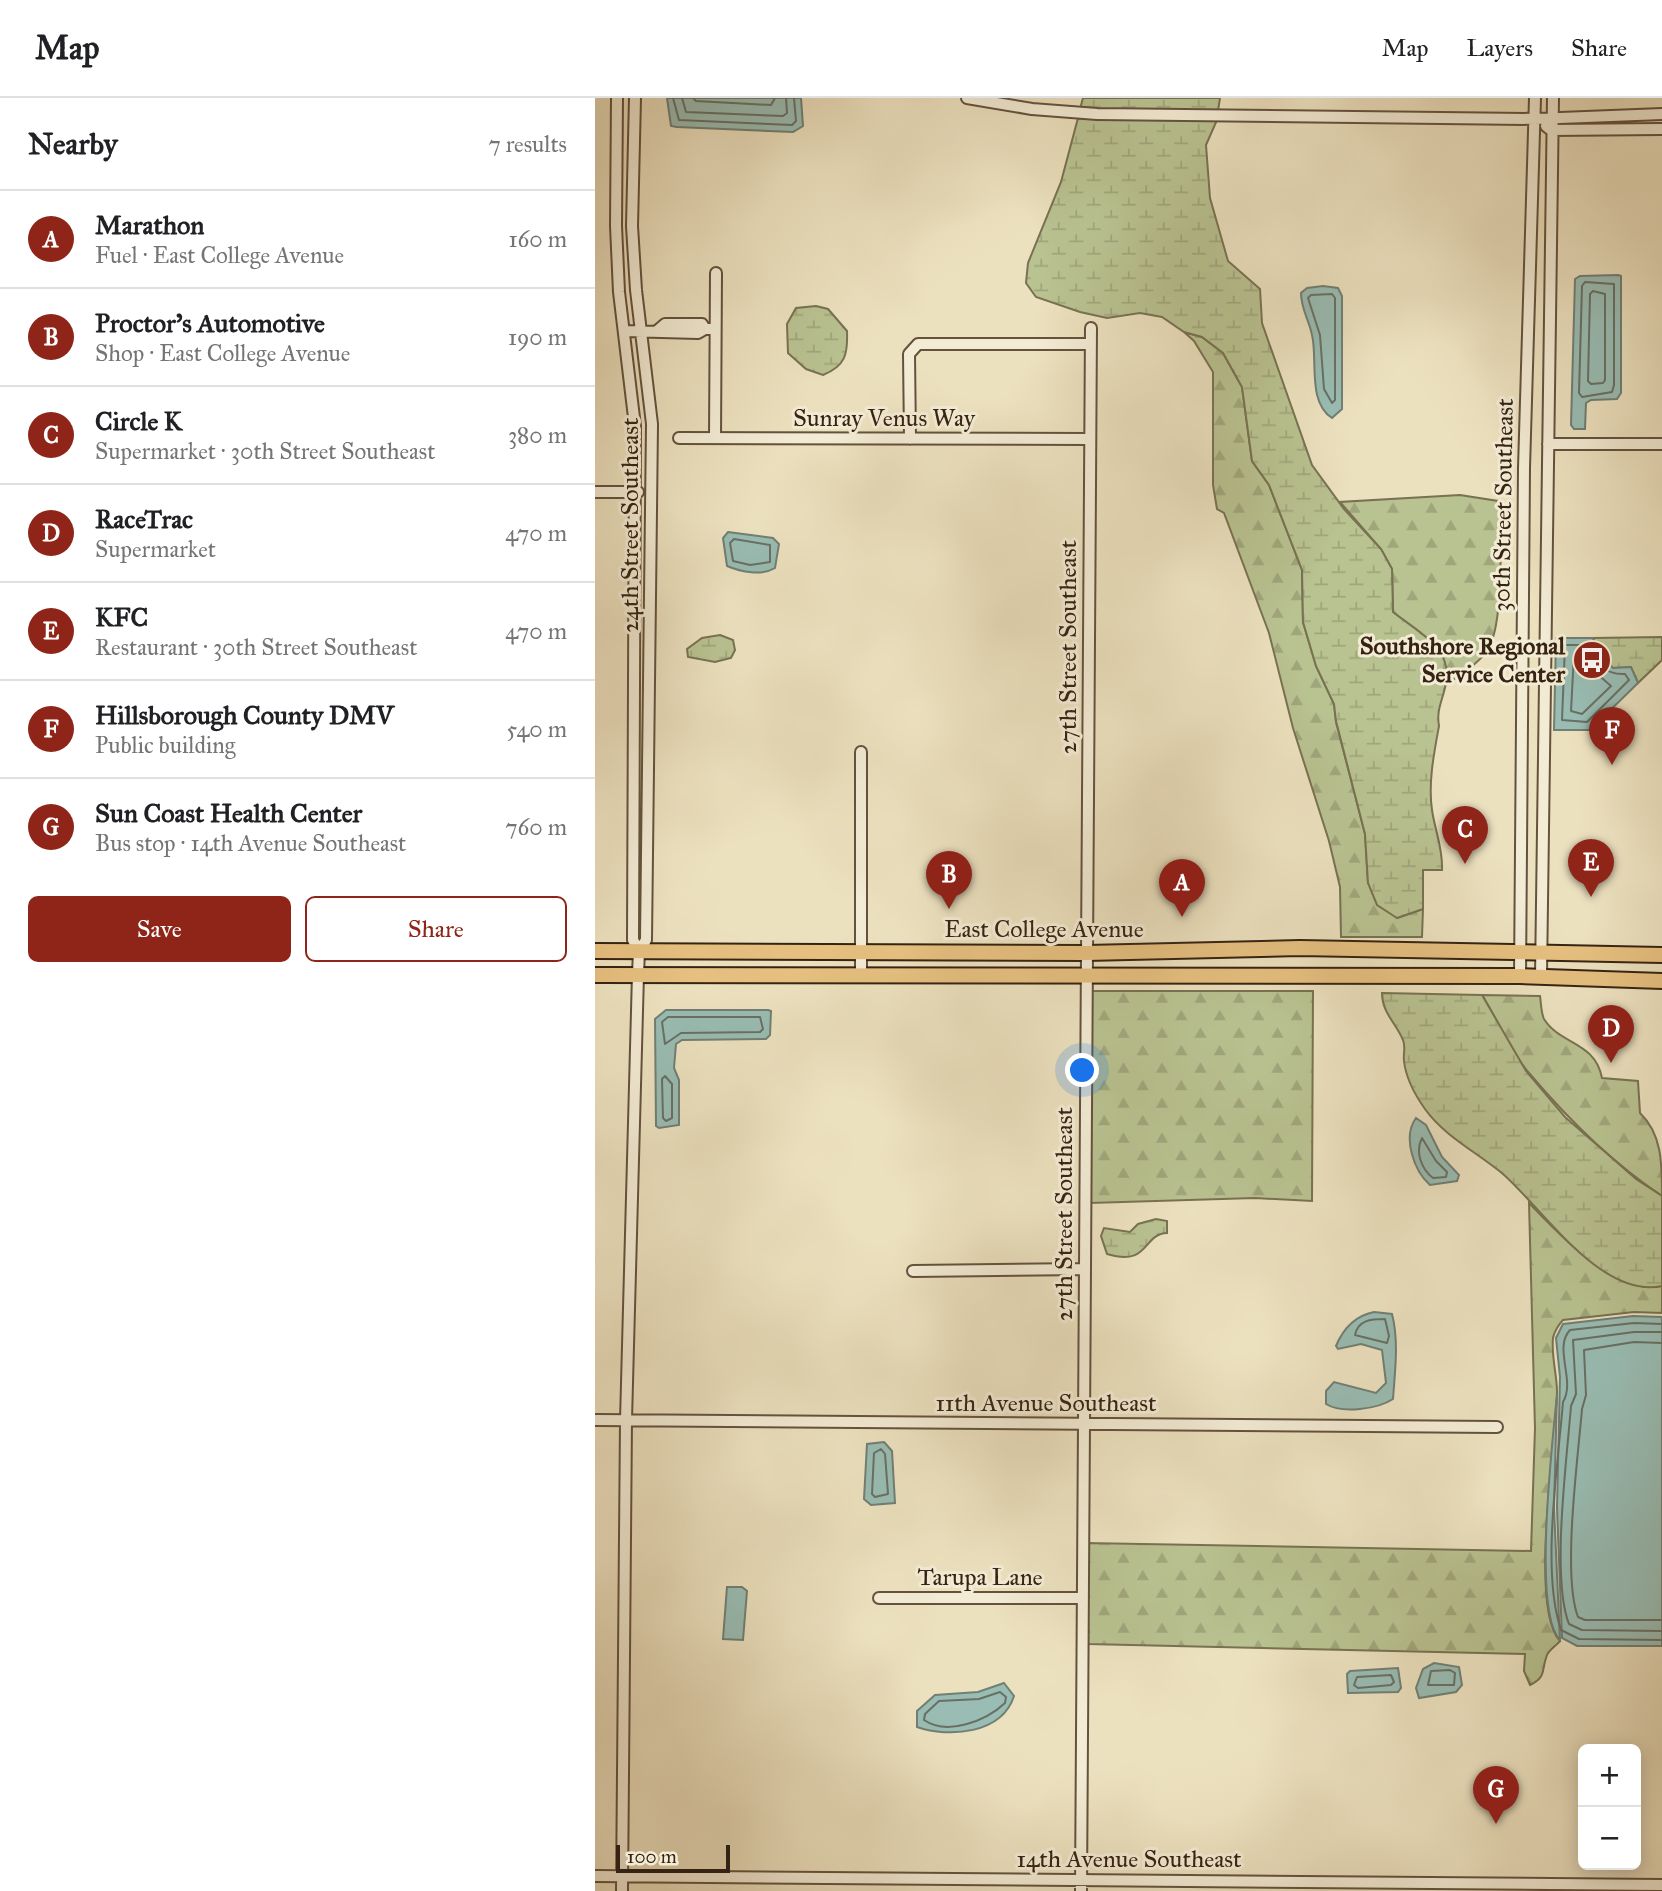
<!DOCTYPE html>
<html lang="en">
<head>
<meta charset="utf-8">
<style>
  :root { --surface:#fff; --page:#f6f6f6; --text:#202124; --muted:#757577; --line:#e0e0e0; --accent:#8f2418 }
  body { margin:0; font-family:"IM FELL Great Primer",serif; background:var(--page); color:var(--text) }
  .controls { position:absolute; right:21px; bottom:21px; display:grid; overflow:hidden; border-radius:10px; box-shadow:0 4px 18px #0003 }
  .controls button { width:63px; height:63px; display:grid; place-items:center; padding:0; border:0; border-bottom:2px solid var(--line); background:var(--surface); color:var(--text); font:35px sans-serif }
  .scale { position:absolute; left:21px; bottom:18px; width:114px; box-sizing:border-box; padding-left:7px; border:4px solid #362313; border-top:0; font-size:19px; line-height:24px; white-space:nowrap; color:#362313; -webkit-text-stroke:5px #f3ecd5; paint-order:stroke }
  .you { position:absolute; left:488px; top:973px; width:24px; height:24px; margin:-18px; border:5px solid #fff; border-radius:50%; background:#1a73e8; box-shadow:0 0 0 10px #1a73e833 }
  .badge { display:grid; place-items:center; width:46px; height:46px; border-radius:50%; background:var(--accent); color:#fff; font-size:23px; font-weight:700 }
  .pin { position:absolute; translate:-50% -58px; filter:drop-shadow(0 2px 4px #0008) }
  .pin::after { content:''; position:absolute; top:37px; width:24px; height:21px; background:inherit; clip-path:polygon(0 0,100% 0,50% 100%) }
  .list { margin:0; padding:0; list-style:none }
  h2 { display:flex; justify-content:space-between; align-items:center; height:91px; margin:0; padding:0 28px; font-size:30px }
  h2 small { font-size:23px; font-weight:400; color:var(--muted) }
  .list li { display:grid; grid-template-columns:46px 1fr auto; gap:21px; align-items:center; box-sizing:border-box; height:98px; padding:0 28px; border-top:2px solid var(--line) }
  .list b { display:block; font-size:26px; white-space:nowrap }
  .list p { margin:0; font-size:23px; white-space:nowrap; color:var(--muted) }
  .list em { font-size:23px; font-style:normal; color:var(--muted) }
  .actions { display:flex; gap:14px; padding:21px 28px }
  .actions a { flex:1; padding:16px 0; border:2px solid var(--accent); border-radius:10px; text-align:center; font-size:24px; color:var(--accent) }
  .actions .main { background:var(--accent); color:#fff }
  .map { position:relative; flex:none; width:1067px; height:1793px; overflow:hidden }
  header { display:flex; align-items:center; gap:42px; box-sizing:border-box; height:98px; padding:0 35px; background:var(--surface); border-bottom:2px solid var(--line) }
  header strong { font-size:33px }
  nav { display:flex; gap:38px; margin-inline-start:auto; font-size:24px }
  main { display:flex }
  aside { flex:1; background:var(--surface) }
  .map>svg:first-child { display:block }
  .forest { fill:url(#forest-firs); stroke:#787252; stroke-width:2 }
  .wetland { fill:url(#wetland-marsh); stroke:#787252; stroke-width:2 }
  .water { fill:#99bdb4; stroke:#717f74; stroke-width:2 }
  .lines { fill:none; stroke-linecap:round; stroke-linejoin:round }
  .shore { stroke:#687064; stroke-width:2 }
  .minor-casing { stroke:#64523e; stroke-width:14 }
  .major-casing { stroke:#362313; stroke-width:18 }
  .minor { stroke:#f3ecd5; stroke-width:10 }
  .major { stroke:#e6c080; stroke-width:14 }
  .labels { text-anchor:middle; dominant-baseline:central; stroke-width:6; stroke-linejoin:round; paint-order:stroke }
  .street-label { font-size:24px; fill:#362313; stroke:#f3ecd5 }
  .poi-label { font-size:24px; font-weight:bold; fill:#362313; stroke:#f3ecd5; text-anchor:end }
</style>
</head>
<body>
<header>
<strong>Map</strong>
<nav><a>Map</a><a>Layers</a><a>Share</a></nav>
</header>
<main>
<aside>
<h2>Nearby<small>7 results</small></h2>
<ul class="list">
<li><span class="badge">A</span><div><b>Marathon</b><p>Fuel · East College Avenue</p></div><em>160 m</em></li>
<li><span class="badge">B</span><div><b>Proctor's Automotive</b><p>Shop · East College Avenue</p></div><em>190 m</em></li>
<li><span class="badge">C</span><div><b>Circle K</b><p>Supermarket · 30th Street Southeast</p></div><em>380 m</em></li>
<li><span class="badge">D</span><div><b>RaceTrac</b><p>Supermarket</p></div><em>470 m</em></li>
<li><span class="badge">E</span><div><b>KFC</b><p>Restaurant · 30th Street Southeast</p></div><em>470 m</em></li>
<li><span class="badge">F</span><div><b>Hillsborough County DMV</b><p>Public building</p></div><em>540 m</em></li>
<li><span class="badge">G</span><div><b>Sun Coast Health Center</b><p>Bus stop · 14th Avenue Southeast</p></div><em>760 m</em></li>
</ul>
<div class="actions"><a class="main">Save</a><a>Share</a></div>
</aside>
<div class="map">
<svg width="1067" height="1793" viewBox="0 0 1067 1793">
  <defs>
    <pattern id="forest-firs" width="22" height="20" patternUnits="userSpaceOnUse" patternTransform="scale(1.75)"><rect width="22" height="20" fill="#b9c291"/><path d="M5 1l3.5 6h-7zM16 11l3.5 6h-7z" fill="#a0a67c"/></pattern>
    <pattern id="wetland-marsh" width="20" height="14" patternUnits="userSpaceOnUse" patternTransform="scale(1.75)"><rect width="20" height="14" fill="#b9c291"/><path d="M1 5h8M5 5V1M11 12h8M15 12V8" fill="none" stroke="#a0a67c"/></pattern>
  </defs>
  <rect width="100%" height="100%" fill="#ece1bf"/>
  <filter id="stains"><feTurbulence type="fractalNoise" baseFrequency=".00286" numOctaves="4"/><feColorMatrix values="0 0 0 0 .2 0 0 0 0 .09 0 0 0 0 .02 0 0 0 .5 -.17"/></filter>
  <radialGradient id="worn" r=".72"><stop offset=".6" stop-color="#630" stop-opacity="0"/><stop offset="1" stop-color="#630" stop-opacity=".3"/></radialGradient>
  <path class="forest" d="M589 234 607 239 628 255 647 289 657 363 674 387 707 472 708 524 721 568 739 606 741 624 770 736 773 785 802 820 828 811 827 839H746L745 789 734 743 698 630 674 535 629 415 622 411 618 387V274L599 243Z
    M865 397 903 403 906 414C905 446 909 529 892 553 881 568 865 577 851 587 856 549 824 535 798 514L797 471 786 451 745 404Z
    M494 893H718L717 1103 660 1100 495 1105Z
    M887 897 945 898C946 904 946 915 949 921 965 947 1000 943 1007 980L1043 983 1045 1015C1067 1036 1067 1065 1067 1098 1017 1065 973 1021 934 975 915 953 903 922 887 897Z
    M934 1105C964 1136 1020 1198 1067 1188V1215L1039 1214 968 1222C964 1226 959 1234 958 1240 956 1257 962 1277 962 1294 961 1342 934 1511 965 1543 962 1547 954 1552 952 1557 946 1572 952 1579 935 1587L929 1573 930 1556 493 1546 491 1445 936 1453 940 1330Z"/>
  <path class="wetland" d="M488 0H625L623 13 485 11Z
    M483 20 622 22 611 47 615 100 633 163 665 191 667 225 717 367 749 411 786 451 797 471 798 514C821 533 858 549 851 585 848 602 841 611 844 628 839 655 833 685 837 712 840 733 848 750 847 772H828V811L802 820 782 807 773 785 770 736 741 623 739 606 721 568 708 524 707 472 674 387 657 363 647 289 628 255 607 239 589 234 567 219 545 215 512 220 485 214 441 199 431 185 433 165 466 84Z
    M221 208 233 211 252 233C253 257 250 268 228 277L211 271 193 255 192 226 201 210Z
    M125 537 138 542 140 552 136 560 120 564 93 559 92 551 107 540Z
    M1067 539V562L1043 585 1036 569 1018 570 1003 556 998 540Z
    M787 895 887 897 931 973 970 1019 1041 1081 1067 1098V1188C1006 1201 948 1111 908 1076 883 1055 849 1038 830 1011 820 997 811 981 809 963 808 956 811 950 808 942 801 925 787 915 787 895Z
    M561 1121 572 1123V1135C547 1136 555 1169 512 1156L506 1138 509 1130 535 1134 543 1126Z"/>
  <path class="water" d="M72 0H206L208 28 198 34 82 29 76 28Z
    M1023 177 1026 178V295L1022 301 996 302 991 305 990 331H979L976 327 980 181 985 178Z
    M728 188 743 190 747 198V311L737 320C712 304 723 261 717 237 714 222 706 211 706 195L712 190Z
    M133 434 178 440 184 446 180 470C167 478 146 474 132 468L128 440Z
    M961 540H998L1003 556 1018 570 1036 569 1043 585 995 632H959Z
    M71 912H173L176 913 175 937 171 941 87 942 81 946 79 970 84 982V1027L64 1030 61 1028 60 921Z
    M821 1020 831 1027 847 1059 864 1077 862 1083 835 1087C819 1073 807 1039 821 1020Z
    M779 1214 797 1216C804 1243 800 1273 798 1301 783 1311 747 1316 731 1306V1293L739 1284 781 1295 791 1285 787 1252 766 1246 743 1251 741 1248C748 1231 759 1218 779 1214Z
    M1038 1218 1067 1219V1548H982L967 1540 962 1410 965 1279 961 1240 968 1226Z
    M962 1296 959 1410 965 1542C937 1515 958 1340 962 1296Z
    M289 1344 297 1353 300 1405 276 1407 269 1401 272 1346Z
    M132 1489H147L152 1493 148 1542 128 1541Z
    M839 1565 864 1569 867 1587 861 1594 824 1600 821 1590 828 1571Z
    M803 1570 806 1590 803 1594 753 1595 752 1576 755 1573Z
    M409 1585 419 1598C407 1636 354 1640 322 1629V1613L340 1597 383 1594Z"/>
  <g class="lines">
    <path class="shore" d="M78 0 84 22 197 27 201 23 199 0
      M87 0 91 14 188 18 192 15 191 0
      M98 0 101 3 176 7 180 0
      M990 184 1019 186V287L1017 294 987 299 984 295 987 188Z
      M998 193 1010 196V282L1008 285 996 286 993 283 995 196Z
      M737 196 740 200V302L737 305 729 291 725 237 713 200 716 197Z
      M139 441 175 447V464L155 467 138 463 135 445Z
      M970 547H992C1001 565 1009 577 1030 576L1034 582 992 624 967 622Z
      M979 556H986L992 567 1016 588 987 616 976 613Z
      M73 919H165L168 931 165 934 86 935 70 946 67 924Z
      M70 978 77 986V1020L71 1023 68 1020 67 981Z
      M827 1040 841 1063 852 1074 851 1079 838 1080C826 1071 820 1053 827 1040Z
      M790 1221 794 1238 792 1245 760 1237C763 1222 776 1221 790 1221Z
      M1067 1226 1039 1225 975 1232C958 1250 981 1283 968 1304 963 1367 946 1474 966 1532L984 1541 1067 1542
      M1067 1234H1039L978 1242 981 1296 976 1308C972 1360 956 1480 974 1526L987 1532 1067 1533
      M1067 1245 1039 1244 989 1252 991 1297 987 1311C983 1360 967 1477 983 1519L990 1522H1067
      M286 1351 290 1356 293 1396 280 1399 277 1396 279 1355Z
      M855 1572 860 1575 859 1587H833L836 1573Z
      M796 1577 799 1584 796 1587 763 1590 759 1587 762 1579Z
      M405 1594 411 1599 410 1605C391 1623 352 1638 329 1622L330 1616 344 1603 384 1601Z"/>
    <defs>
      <path id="minor" d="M22 0 21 128 24 194 40 328 38 842 44 853
        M372 0 437 11 502 16 940 21 1067 16
        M951 28 956 32 1067 31
        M63 232 70 226H107L110 231
        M30 233 103 235 110 231H120
        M84 340 495 341
        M120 340 121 175
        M315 341 314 256 323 246H496
        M953 346H1067
        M0 394H43
        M266 877V654
        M925 878 929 370 940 0
        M946 878 958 0
        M318 1173 489 1171
        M0 1322 902 1329
        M284 1500H486
        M0 1778 1067 1787
        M27 1793 31 1322 43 876 44 853 51 842 57 326 41 192 37 128 40 0
        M486 1793 496 230"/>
      <path id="major" d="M0 853 491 855 705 850 1067 857
        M0 877 925 878 1067 883"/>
    </defs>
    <use href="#minor" class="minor-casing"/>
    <use href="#major" class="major-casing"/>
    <use href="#minor" class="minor"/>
    <use href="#major" class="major"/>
  </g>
  <defs>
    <symbol id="bus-disc" viewBox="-11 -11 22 22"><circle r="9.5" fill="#8f2418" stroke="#f3ecd5"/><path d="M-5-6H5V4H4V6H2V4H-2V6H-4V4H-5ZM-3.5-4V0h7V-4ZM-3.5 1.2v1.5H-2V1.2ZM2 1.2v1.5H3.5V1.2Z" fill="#fff"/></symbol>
  </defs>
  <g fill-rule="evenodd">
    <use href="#bus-disc" x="975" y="540" width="44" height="44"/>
  </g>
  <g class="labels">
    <g class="street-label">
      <text x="289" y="320">Sunray Venus Way</text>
      <text transform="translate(908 407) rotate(-89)">30th Street Southeast</text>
      <text transform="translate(35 427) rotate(-90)">24th Street Southeast</text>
      <text transform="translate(473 549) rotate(-90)">27th Street Southeast</text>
      <text x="449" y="831">East College Avenue</text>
      <text transform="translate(469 1116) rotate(-90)">27th Street Southeast</text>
      <text x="451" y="1305">11th Avenue Southeast</text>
      <text x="385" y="1479">Tarupa Lane</text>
      <text x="534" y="1761">14th Avenue Southeast</text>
    </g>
    <g class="poi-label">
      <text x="970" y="548">Southshore Regional<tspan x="970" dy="28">Service Center</tspan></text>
    </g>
  </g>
  <rect width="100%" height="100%" filter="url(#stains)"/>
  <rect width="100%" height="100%" fill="url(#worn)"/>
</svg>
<div class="controls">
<button>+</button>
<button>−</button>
</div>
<div class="scale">100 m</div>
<div class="you"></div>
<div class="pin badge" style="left:587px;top:819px">A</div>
<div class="pin badge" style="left:354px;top:811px">B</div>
<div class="pin badge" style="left:870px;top:766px">C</div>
<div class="pin badge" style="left:1016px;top:965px">D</div>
<div class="pin badge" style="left:996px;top:799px">E</div>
<div class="pin badge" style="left:1017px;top:667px">F</div>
<div class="pin badge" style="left:901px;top:1726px">G</div>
</div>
</main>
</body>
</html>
